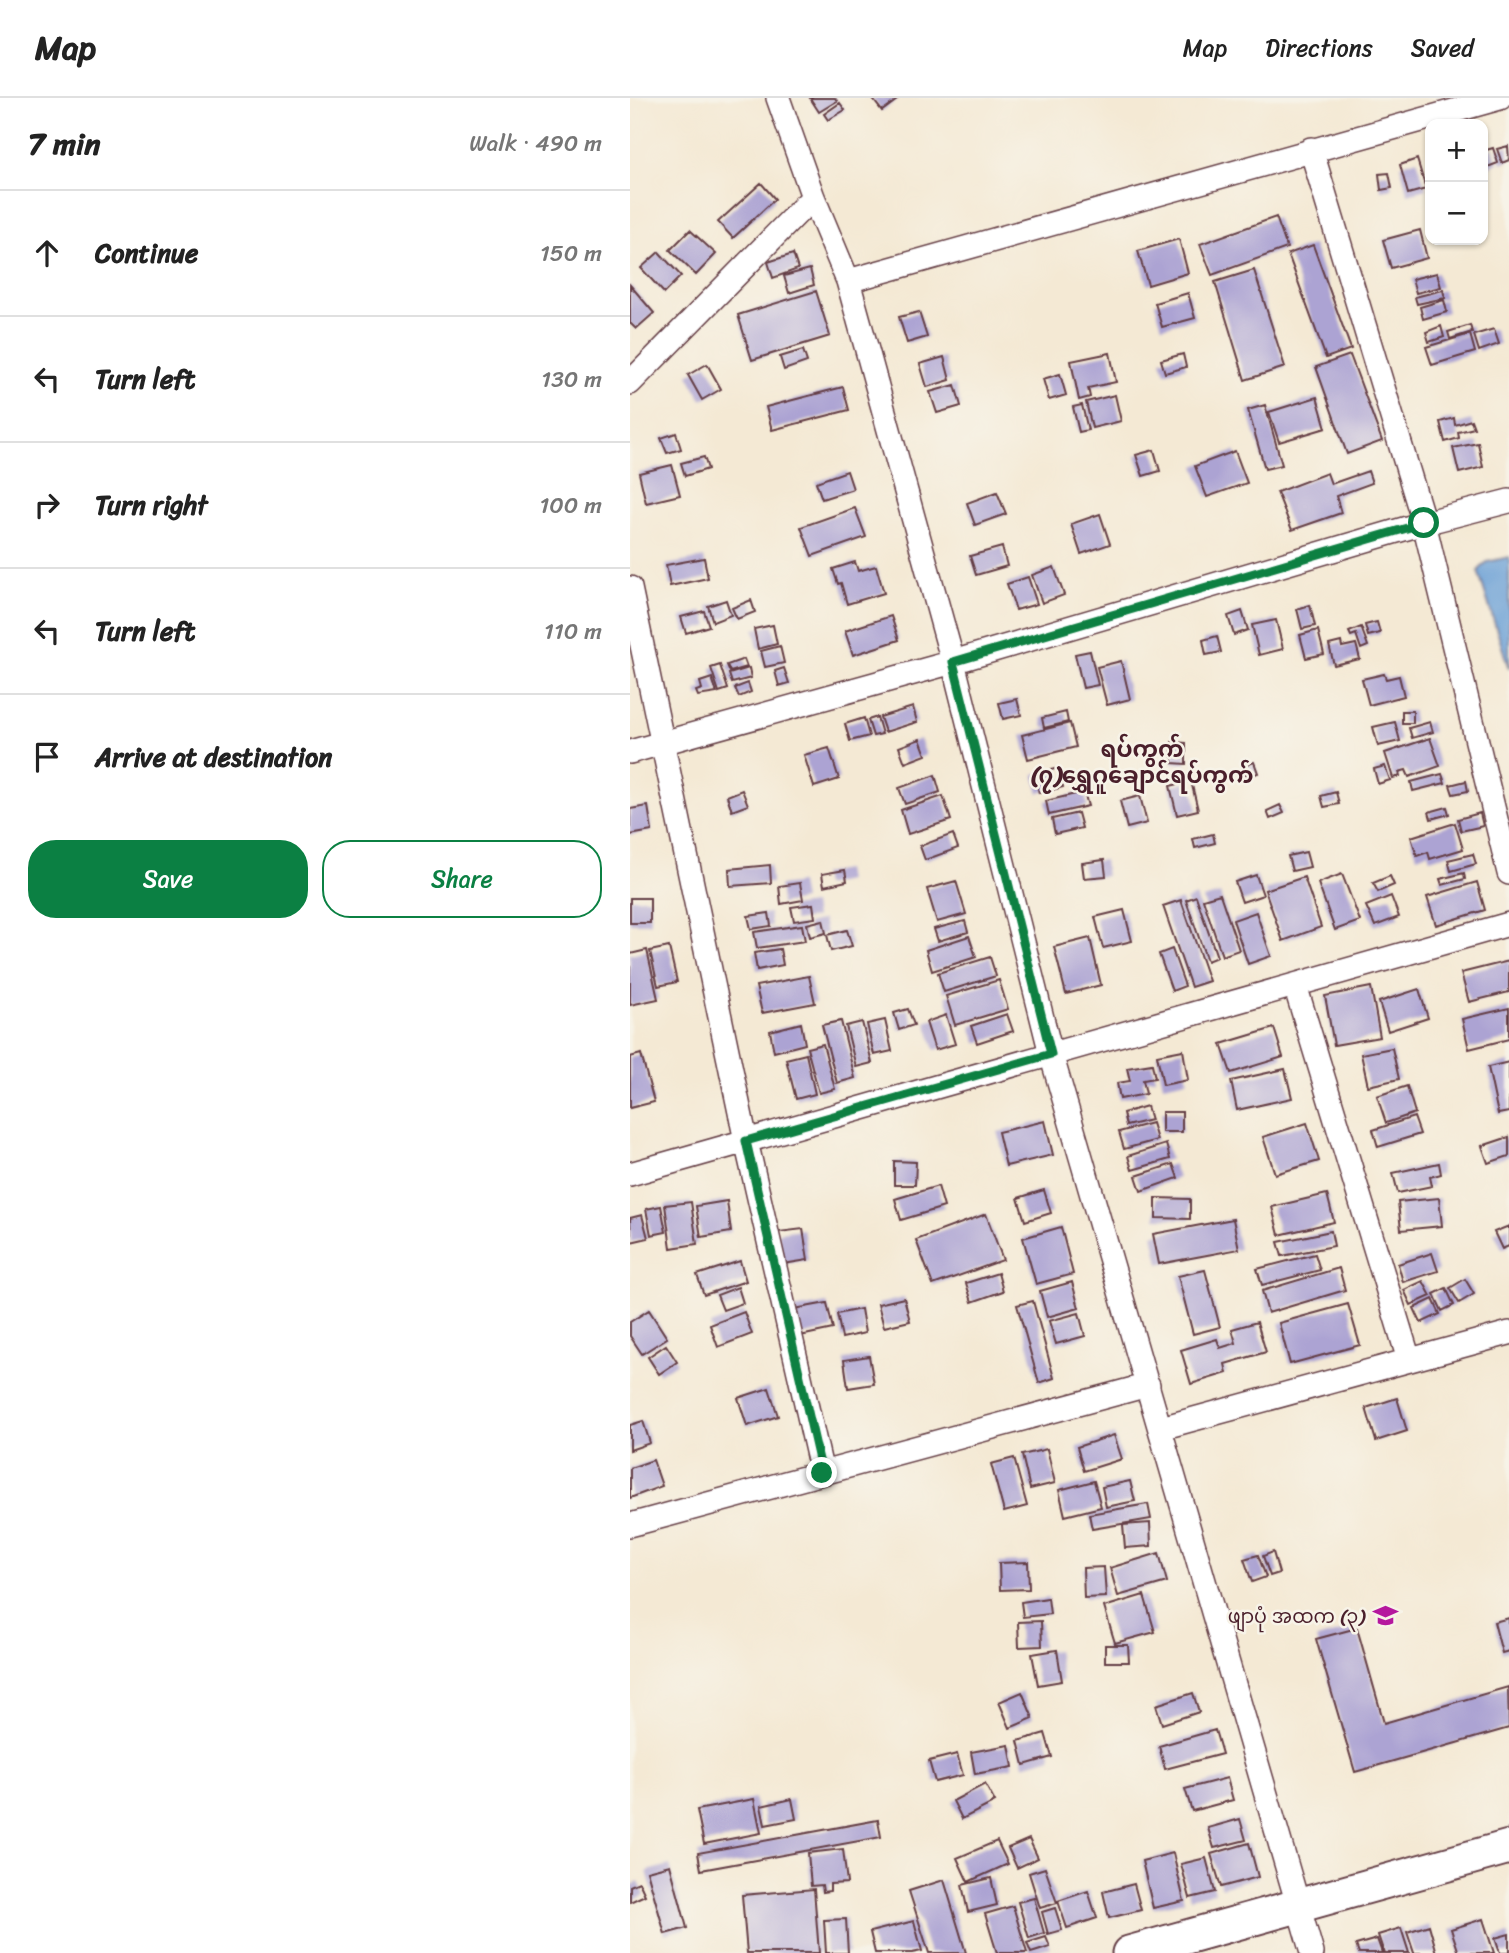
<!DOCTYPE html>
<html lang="en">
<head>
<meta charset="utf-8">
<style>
  :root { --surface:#fff; --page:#f2f2f2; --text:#222; --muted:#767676; --line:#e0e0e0; --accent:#0b8043 }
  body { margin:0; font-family:Sriracha,"Noto Sans Myanmar",sans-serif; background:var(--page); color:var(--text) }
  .controls { position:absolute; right:21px; top:21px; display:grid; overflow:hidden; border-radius:14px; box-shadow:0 2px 5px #0004 }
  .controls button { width:63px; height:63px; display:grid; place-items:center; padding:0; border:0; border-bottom:2px solid var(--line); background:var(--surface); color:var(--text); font:35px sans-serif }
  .stop { position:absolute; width:21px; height:21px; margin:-16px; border:5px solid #0b8043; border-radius:50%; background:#fff }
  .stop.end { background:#0b8043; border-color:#fff; box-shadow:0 2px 7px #0008 }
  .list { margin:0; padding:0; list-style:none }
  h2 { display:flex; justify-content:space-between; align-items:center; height:91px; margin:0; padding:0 28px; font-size:30px }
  h2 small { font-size:23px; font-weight:400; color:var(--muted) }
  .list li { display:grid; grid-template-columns:46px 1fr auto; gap:21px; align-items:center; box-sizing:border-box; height:126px; padding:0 28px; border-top:2px solid var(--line) }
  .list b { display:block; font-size:26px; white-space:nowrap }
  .list em { font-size:23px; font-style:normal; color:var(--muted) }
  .actions { display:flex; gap:14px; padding:21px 28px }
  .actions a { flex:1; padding:16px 0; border:2px solid var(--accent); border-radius:28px; text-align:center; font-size:24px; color:var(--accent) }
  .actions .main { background:var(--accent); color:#fff }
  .icon { flex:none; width:38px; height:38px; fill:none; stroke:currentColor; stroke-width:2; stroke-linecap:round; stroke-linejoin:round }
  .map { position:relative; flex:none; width:879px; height:1855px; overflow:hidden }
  header { display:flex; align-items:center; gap:42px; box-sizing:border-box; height:98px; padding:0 35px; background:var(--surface); border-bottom:2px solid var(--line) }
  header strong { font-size:33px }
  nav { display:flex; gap:38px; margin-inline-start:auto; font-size:24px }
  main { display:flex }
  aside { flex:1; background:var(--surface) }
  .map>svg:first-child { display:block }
  .water { fill:#689ed5; stroke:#595e80; stroke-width:2 }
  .building { fill:#aca3d3 }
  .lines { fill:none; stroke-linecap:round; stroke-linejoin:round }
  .street-casing { stroke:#643d44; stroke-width:26 }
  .secondary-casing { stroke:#643d44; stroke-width:37 }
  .street { stroke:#fff; stroke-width:23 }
  .secondary { stroke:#fff; stroke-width:33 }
  .route { stroke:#0b8043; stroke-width:9 }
  .labels { text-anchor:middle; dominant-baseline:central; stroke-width:5; stroke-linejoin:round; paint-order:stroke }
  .poi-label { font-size:19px; fill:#4a1f2b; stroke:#f7f3e8; text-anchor:end }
  .quarter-label { font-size:23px; font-weight:bold; fill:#4a1f2b; stroke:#f7f3e8 }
</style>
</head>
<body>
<header>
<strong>Map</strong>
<nav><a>Map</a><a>Directions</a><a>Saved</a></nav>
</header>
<main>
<aside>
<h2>7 min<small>Walk · 490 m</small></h2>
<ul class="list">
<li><svg class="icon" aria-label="ahead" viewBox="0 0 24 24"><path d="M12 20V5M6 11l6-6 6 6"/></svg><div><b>Continue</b></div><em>150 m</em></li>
<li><svg class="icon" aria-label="left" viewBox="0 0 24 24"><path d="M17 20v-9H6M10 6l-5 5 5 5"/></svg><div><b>Turn left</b></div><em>130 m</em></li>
<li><svg class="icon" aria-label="right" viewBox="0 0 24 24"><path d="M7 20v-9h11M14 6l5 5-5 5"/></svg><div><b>Turn right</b></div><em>100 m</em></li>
<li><svg class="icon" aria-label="left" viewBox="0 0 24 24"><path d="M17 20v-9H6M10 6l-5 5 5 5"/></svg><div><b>Turn left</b></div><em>110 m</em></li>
<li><svg class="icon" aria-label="arrive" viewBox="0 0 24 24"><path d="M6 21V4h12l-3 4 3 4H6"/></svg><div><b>Arrive at destination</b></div></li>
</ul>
<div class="actions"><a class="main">Save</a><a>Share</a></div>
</aside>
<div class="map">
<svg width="879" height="1855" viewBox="0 0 879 1855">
  <rect width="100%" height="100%" fill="#f7f3e8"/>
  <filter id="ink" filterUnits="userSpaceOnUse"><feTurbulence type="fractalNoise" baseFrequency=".0143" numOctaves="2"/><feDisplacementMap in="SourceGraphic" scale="14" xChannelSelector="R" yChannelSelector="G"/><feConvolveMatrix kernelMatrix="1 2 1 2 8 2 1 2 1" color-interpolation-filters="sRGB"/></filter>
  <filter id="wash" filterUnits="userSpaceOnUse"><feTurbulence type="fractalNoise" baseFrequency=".00686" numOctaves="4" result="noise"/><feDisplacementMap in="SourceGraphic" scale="28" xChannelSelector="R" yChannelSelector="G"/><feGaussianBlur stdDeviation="1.57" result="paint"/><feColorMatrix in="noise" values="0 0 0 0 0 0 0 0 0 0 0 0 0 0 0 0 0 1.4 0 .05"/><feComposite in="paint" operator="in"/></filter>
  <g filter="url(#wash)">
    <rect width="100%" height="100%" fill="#f4e9d4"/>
    <path class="water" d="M879 459V571L848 473 857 464Z"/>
    <g id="blocks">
      <path class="building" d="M180 0H205L207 3 189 14Z
        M242 0H266L267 2 252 13Z
        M210 5 215 12 198 22 194 16Z
        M878 48 879 62 872 65 867 51Z
        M863 50 868 65 855 70 853 53Z
        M787 61 796 91 778 96 770 67Z
        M759 75 762 90 751 92 749 76Z
        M131 85 145 101 103 140 88 124Z
        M646 119 657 150 582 177 570 146Z
        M60 132 86 156 66 177 40 152Z
        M790 132 797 160 761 170 753 142Z
        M549 141 558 175 518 187 508 153Z
        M683 147 721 251 696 260 658 156Z
        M29 154 51 178 34 195 11 170Z
        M163 156 168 171 143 180 138 164Z
        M180 171 184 187 159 195 154 178Z
        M624 172 655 269 615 282 585 184Z
        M807 175 811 189 786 195 782 181Z
        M0 187 24 215 6 231 0 225Z
        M813 192 815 200 787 206 785 199Z
        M186 193 200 238 122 262 108 217Z
        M558 195 565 220 532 229 525 205Z
        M814 202 817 214 793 221 790 209Z
        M289 214 297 239 277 245 269 219Z
        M840 227 842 234 820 241 818 234Z
        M811 228 814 239 799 244 796 234Z
        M864 231 869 246 849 253 844 237Z
        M840 236 845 254 802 267 796 249Z
        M173 252 177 264 154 272 150 259Z
        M480 255 486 284 458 290 460 299 449 302 441 263Z
        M553 256 556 269 535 275 531 262Z
        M720 257 752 343 717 356 686 269Z
        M314 259 320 282 297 289 290 266Z
        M77 266 91 291 72 302 58 277Z
        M430 276 436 297 419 302 413 281Z
        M325 287 331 308 307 315 300 294Z
        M213 289 219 312 142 332 136 309Z
        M485 297 491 323 462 330 456 304Z
        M687 299 696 330 649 344 639 314Z
        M452 307 458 332 449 334 443 309Z
        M635 307 652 367 635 371 618 312Z
        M824 320 825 327 841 322 844 330 828 334 829 340 815 344 810 324Z
        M46 335 51 351 37 355 31 340Z
        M848 345 853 369 829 375 823 350Z
        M524 352 530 373 513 378 506 357Z
        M605 353 617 385 577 399 565 368Z
        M74 359 78 371 55 378 51 365Z
        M42 367 50 397 16 405 9 375Z
        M217 373 223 391 192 401 186 384Z
        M738 373 742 385 706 398 711 415 662 432 647 394 697 375 701 386Z
        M367 394 376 416 345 427 337 405Z
        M225 410 236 439 182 458 171 429Z
        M470 416 480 446 451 456 441 426Z
        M372 449 377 468 346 477 340 458Z
        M74 460 78 480 40 488 36 467Z
        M225 464 228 473 246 468 254 495 217 506 211 485 208 486 203 471Z
        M424 469 434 497 412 505 402 477Z
        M398 479 407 506 386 512 377 486Z
        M96 502 101 517 83 524 78 508Z
        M121 502 125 514 107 521 102 510Z
        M680 507 685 528 672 531 667 511Z
        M74 513 79 528 56 535 51 519Z
        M612 513 618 532 604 537 598 518Z
        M261 518 269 542 223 557 215 533Z
        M646 522 653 551 629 557 622 527Z
        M747 524 750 535 738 538 735 527Z
        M143 527 147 546 128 551 124 531Z
        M731 529 738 548 731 551 726 536 721 538 719 534Z
        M688 532 694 556 676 560 670 537Z
        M587 538 591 554 576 557 573 542Z
        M711 544 712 549 726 546 730 561 704 567 699 547Z
        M150 548 154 565 135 569 131 553Z
        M460 553 468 587 453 590 445 556Z
        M114 561 117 569 100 574 97 567Z
        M491 563 500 601 477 607 467 569Z
        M90 567 98 591 89 594 81 570Z
        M119 570 121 580 102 585 99 576Z
        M154 570 159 585 149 588 145 573Z
        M754 576 756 581 769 578 774 598 739 607 732 581Z
        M82 580 87 595 68 598 66 593 72 591 70 584Z
        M118 585 121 594 109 599 105 590Z
        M387 601 391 617 373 621 369 605Z
        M283 609 287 624 255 634 250 619Z
        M772 613H783V625H772Z
        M436 614 438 624 414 630 412 620Z
        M247 619 252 636 243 638 238 622Z
        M234 620 239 638 220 643 215 626Z
        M765 624 770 643 748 648 743 629Z
        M800 624 803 634 782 640 779 630Z
        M440 625 446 649 398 661 392 637Z
        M800 640 810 668 779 679 776 672 769 674 770 678 763 680 755 655Z
        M290 641 296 657 275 665 269 649Z
        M542 644 556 645V666L542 665Z
        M199 650 209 681 184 689 174 657Z
        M624 664 628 675 617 679 614 668Z
        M755 668 760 682 748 686 744 671Z
        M429 670 433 689 409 695 404 676Z
        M812 676 815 685 783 693 781 684Z
        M305 677 310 694 275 706 269 690Z
        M561 683 568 712 547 717 540 688Z
        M836 683 838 693 823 696 820 687Z
        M112 692 118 707 102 713 97 698Z
        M454 694 458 708 419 717 416 703Z
        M706 694 709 706 694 709 691 698Z
        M313 698 321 722 278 736 271 712Z
        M510 698 517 725 497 730 490 703Z
        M650 707 654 715 640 721 637 713Z
        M18 708 22 733 0 737V711Z
        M817 709 819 716 801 721 799 714Z
        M448 715 452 730 425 736 422 721Z
        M850 715 853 728 831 733 828 721Z
        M825 725 833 751 800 761 798 754 787 758 781 739Z
        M323 736 328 750 295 762 290 748Z
        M583 736 585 745 565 750 563 741Z
        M676 754 680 769 662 773 658 758Z
        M843 756 846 766 821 773 818 762Z
        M474 762 476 778 454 780 452 765Z
        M140 767 141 785 100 788 99 771Z
        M215 772 217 783 194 788 192 776Z
        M834 775 835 781 812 787 810 781Z
        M712 776 730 823 705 832 688 785Z
        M626 777 633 797 612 804 605 784Z
        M760 778 764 787 748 794 743 785Z
        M674 779 691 829 653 843 635 792Z
        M326 783 336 816 307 824 297 791Z
        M847 784 855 812 806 827 797 799Z
        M170 785 173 802 151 806 149 788Z
        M590 796 609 852 592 858 573 801Z
        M566 798 587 859 577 863 556 802Z
        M761 798 769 819 745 828 736 808Z
        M0 800H20V825H0Z
        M551 802 579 883 561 889 533 808Z
        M183 806 185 820 164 823 161 809Z
        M494 812 502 843 473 850 465 819Z
        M626 814 641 858 618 866 603 822Z
        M139 815 141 828 121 831 118 818Z
        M193 822 196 835 180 839 177 826Z
        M335 823 338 834 308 843 304 831Z
        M172 827 175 843 127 850 124 834Z
        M217 832 222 848 201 853 197 837Z
        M339 838 346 859 302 873 296 852Z
        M460 840 471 887 436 896 424 849Z
        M39 849 47 884 28 888 20 853Z
        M150 851 153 867 127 872 124 855Z
        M542 851 555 888 542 893 529 856Z
        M17 852 28 901 0 907V856Z
        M360 859 366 878 314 894 308 875Z
        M879 863V894L839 904 831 875Z
        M179 878 185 905 132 915 126 888Z
        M369 882 378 911 325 927 316 898Z
        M741 889 750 939 704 947 695 898Z
        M789 891 798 920 758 933 749 904Z
        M879 910V941L839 951 832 921Z
        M278 911 284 927 269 932 264 915Z
        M377 916 383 933 347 945 341 928Z
        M316 917 325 946 305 952 296 924Z
        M255 922 262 953 244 957 237 926Z
        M211 923 225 980 207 985 192 927Z
        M232 924 242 965 226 969 216 928Z
        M171 925 175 946 144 954 140 933Z
        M644 930 653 959 601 975 591 946Z
        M193 946 205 991 189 995 177 950Z
        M762 950 769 981 738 988 731 956Z
        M553 952 558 982 533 987 527 957Z
        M11 956 24 1004 0 1010V959Z
        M176 956 185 996 166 1001 156 961Z
        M879 964V1014L868 1016 858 969Z
        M522 966 525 980 513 982 516 996 490 1001 487 985 500 983 497 970Z
        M655 971 662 1000 607 1012 601 983Z
        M777 988 785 1015 756 1025 747 998Z
        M517 1008 521 1022 496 1028 493 1015Z
        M532 1014H552V1034H532Z
        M784 1019 790 1036 748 1049 743 1032Z
        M415 1023 423 1057 376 1068 368 1034Z
        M522 1025 527 1042 494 1051 489 1034Z
        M677 1025 689 1063 645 1076 633 1039Z
        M879 1039V1058L858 1065 852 1048Z
        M536 1046 540 1061 502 1072 498 1058Z
        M264 1063 286 1064 285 1087H264Z
        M809 1065 811 1076 800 1079 802 1088 768 1095 763 1075Z
        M543 1066 548 1080 511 1093 506 1078Z
        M308 1088 314 1109 271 1122 265 1101Z
        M414 1092 421 1115 395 1123 388 1100Z
        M697 1096 704 1124 649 1137 642 1109Z
        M526 1100 560 1101V1121L526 1120Z
        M809 1100 812 1128 771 1132 768 1104Z
        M97 1103 101 1134 71 1139 66 1108Z
        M61 1104 67 1146 41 1150 35 1107Z
        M31 1108 36 1134 21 1137 16 1111Z
        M356 1116 373 1162 303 1187 286 1142Z
        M12 1117 18 1140 1 1144 0 1120Z
        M603 1121 609 1151 529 1166 523 1136Z
        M879 1128V1148L872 1151 864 1134Z
        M431 1129 443 1176 406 1186 393 1140Z
        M173 1131 178 1162 153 1166 148 1134Z
        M701 1133 704 1148 652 1158 648 1144Z
        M802 1155 808 1173 773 1184 768 1166Z
        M685 1156 690 1172 632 1187 627 1171Z
        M110 1163 116 1183 74 1197 67 1177Z
        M709 1170 715 1192 638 1215 632 1193Z
        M575 1172 590 1229 563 1236 548 1178Z
        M368 1175 373 1193 342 1204 336 1185Z
        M835 1181 844 1196 829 1205 820 1190Z
        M793 1183 801 1198 781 1207 774 1192Z
        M442 1184 449 1210 417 1219 410 1193Z
        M108 1189 113 1205 93 1212 87 1197Z
        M816 1190 824 1207 812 1213 804 1196Z
        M274 1200 280 1223 254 1229 248 1206Z
        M803 1201 810 1216 791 1225 784 1210Z
        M403 1203 424 1280 409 1285 387 1207Z
        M197 1205 203 1231 170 1238 164 1211Z
        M718 1206 730 1247 660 1266 649 1225Z
        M231 1211 235 1235 212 1240 207 1216Z
        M19 1212 37 1240 12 1256 0 1238V1224Z
        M114 1214 122 1236 88 1249 80 1227Z
        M449 1215 455 1238 426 1246 419 1223Z
        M627 1224 636 1254 595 1266 597 1275 561 1286 551 1252 587 1241 590 1250 606 1245 602 1231Z
        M36 1247 47 1264 29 1276 18 1259Z
        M239 1258 244 1286 218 1290 214 1262Z
        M139 1290 148 1318 117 1328 108 1300Z
        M767 1300 777 1333 746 1343 736 1310Z
        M13 1323 20 1345 0 1352V1327Z
        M484 1337 492 1361 454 1373 447 1349Z
        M417 1351 425 1385 400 1391 392 1357Z
        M384 1360 397 1408 374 1414 361 1366Z
        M23 1362 32 1388 0 1400V1370Z
        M464 1383 471 1409 435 1418 429 1392Z
        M500 1383 505 1403 476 1409 472 1389Z
        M518 1406 521 1421 462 1431 459 1416Z
        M520 1425 521 1448 495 1450 493 1427Z
        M643 1454 649 1475 640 1478 633 1458Z
        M529 1455 537 1484 488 1498 480 1470Z
        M628 1457 636 1479 622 1484 614 1461Z
        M398 1464 399 1491 370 1492 369 1465Z
        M474 1469 476 1499 454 1500 453 1470Z
        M514 1497 525 1534 485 1545 474 1509Z
        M418 1500 420 1516 393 1519 391 1504Z
        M879 1520V1553L872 1555 864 1524Z
        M411 1523 412 1548 389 1549 388 1524Z
        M727 1530 754 1625 878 1589 879 1630 725 1674 686 1541Z
        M475 1547H498L499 1564H475Z
        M427 1552 432 1583 408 1587 402 1556Z
        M392 1594 403 1620 380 1630 369 1604Z
        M563 1595 569 1614 532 1626 526 1607Z
        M585 1632 592 1656 535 1671 529 1648Z
        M415 1635 422 1659 394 1667 388 1643Z
        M379 1647 383 1669 345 1676 341 1654Z
        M327 1656 333 1677 305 1684 299 1663Z
        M597 1680 603 1702 562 1713 555 1691Z
        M355 1686 365 1704 332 1721 323 1703Z
        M124 1701 131 1735 74 1746 67 1712Z
        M162 1701 166 1721 135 1727 131 1708Z
        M610 1721 616 1742 584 1750 578 1730Z
        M248 1722 251 1739 71 1772 68 1755Z
        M399 1741 408 1760 387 1770 378 1750Z
        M367 1743 378 1766 338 1784 327 1760Z
        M619 1745 628 1779 591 1789 581 1756Z
        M213 1751 217 1785 200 1786V1793L193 1794 192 1787 181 1788 178 1755Z
        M543 1755 554 1803 523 1810 512 1763Z
        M576 1760 585 1794 560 1800 551 1766Z
        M40 1767 57 1830 35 1836 17 1773Z
        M415 1770 427 1805 410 1810 399 1775Z
        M361 1780 367 1807 338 1814 332 1787Z
        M314 1782 336 1855H299L279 1793Z
        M9 1784 15 1797 0 1804V1788Z
        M504 1786 511 1812 479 1820 473 1794Z
        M184 1791 189 1855H117L112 1797Z
        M458 1793 467 1820 437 1830 428 1803Z
        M404 1800 414 1835 399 1840 388 1804Z
        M383 1808 397 1855H367L355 1816Z
        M425 1810 432 1832 418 1836 412 1814Z
        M216 1821 218 1855H196L194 1822Z
        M853 1821 864 1855H829L821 1831Z
        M284 1823 292 1853 282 1855H245L240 1834Z
        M799 1827 807 1855H784L777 1834Z
        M771 1830 779 1855H754L748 1837Z
        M879 1836V1855H870L865 1840Z
        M416 1839 420 1849 401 1855 397 1845Z
        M747 1841 752 1855H729L726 1847Z"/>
    </g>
  </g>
  <g filter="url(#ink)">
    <use href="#blocks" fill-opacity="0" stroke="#643d44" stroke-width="2"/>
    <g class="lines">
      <defs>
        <path id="street" d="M148 0 183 99 218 183 323 564 421 956 682 1855
          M681 51 794 425 879 775
          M218 183 870 0
          M0 285 183 99
          M0 490 116 1043 192 1375
          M0 654 323 564 794 425 879 403
          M665 887 779 1262
          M0 1076 879 826
          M531 1330 879 1235
          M0 1427 518 1287"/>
        <path id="secondary" d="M499 1855 879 1749"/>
      </defs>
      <use href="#street" class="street-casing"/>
      <use href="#secondary" class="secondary-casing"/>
      <use href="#street" class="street"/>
      <use href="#secondary" class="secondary"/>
    </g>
  </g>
  <g class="lines" filter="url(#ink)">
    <path class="route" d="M192 1375 116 1043 421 956 323 564 794 425"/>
  </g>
  <defs>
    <symbol id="school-bare" viewBox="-9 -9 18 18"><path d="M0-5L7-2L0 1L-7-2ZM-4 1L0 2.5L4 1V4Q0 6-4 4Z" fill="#b5179e" stroke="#f7f3e8" stroke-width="2.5" paint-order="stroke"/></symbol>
  </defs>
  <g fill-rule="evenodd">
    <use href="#school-bare" x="738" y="1500" width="35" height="35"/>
  </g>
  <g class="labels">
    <g class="poi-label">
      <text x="735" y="1518">ဖျာပုံ အထက (၃)</text>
    </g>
    <g class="quarter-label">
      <text x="512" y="651">ရပ်ကွက်<tspan x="512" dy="26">(၇)ရွှေဂူချောင်ရပ်ကွက်</tspan></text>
    </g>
  </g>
</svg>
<div class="controls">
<button>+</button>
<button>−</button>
</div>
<div class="stop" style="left:794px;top:425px"></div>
<div class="stop end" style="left:192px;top:1375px"></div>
</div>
</main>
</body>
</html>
